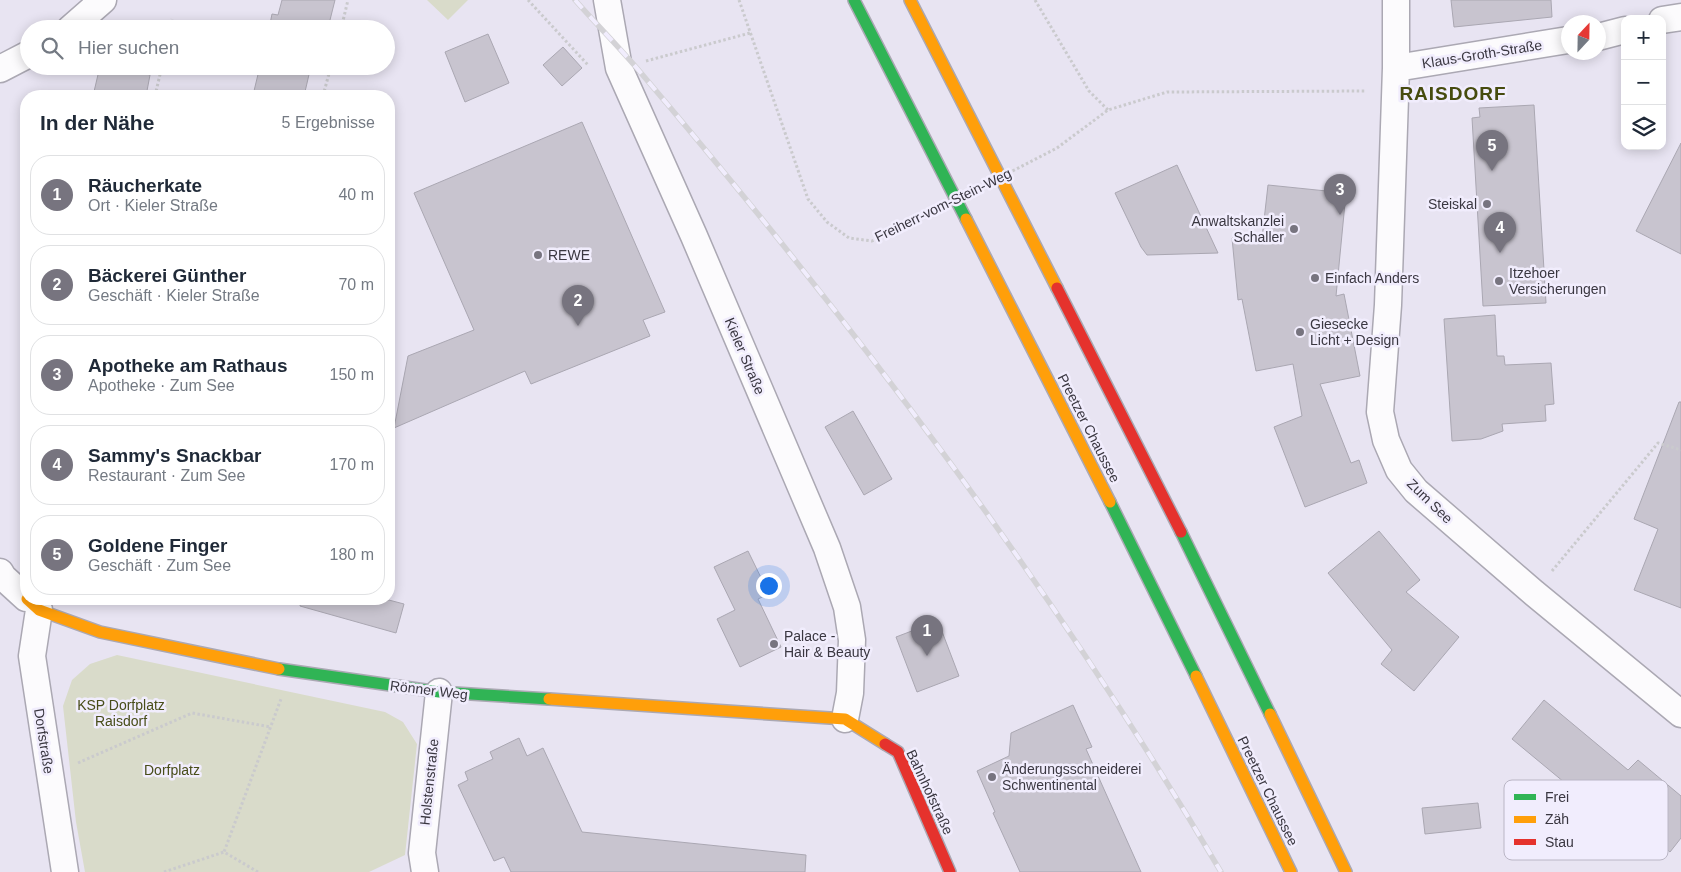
<!DOCTYPE html>
<html lang="de">
<head>
<meta charset="utf-8">
<style>
  :root { --surface:#fff; --page:#f2f2f3; --text:#1f2937; --muted:#747a83; --line:#e0e1e3; --accent:#77747f }
  body { margin:0; font-family:Helvetica,sans-serif; background:var(--page); color:var(--text) }
  .controls { position:absolute; right:15px; top:15px; display:grid; overflow:hidden; border-radius:10px; box-shadow:0 2px 12px #0003 }
  .controls button { width:45px; height:45px; display:grid; place-items:center; padding:0; border:0; border-bottom:1px solid var(--line); background:var(--surface); color:var(--text); font:25px sans-serif }
  .compass { position:absolute; left:1561px; top:15px; width:45px; height:45px; border-radius:50%; background:var(--surface); box-shadow:0 2px 12px #0003; rotate:22deg }
  .you { position:absolute; left:768px; top:585px; width:18px; height:18px; margin:-12px; border:4px solid #fff; border-radius:50%; background:#1a73e8; box-shadow:0 0 0 8px #1a73e833 }
  .badge { display:grid; place-items:center; width:32px; height:32px; border-radius:50%; background:var(--accent); color:#fff; font-size:16px; font-weight:700 }
  .pin { position:absolute; translate:-50% -41px; filter:drop-shadow(0 1px 2px #0008) }
  .pin::after { content:''; position:absolute; top:26px; width:18px; height:15px; background:inherit; clip-path:polygon(0 0,100% 0,50% 100%) }
  .list { margin:0; padding:0; list-style:none }
  h2 { display:flex; justify-content:space-between; align-items:center; height:65px; margin:0; padding:0 20px; font-size:21px }
  h2 small { font-size:16px; font-weight:400; color:var(--muted) }
  .list li { display:grid; grid-template-columns:32px 1fr auto; gap:15px; align-items:center; box-sizing:border-box; height:80px; margin:0 10px 10px; padding:0 10px; border:1px solid var(--line); border-radius:20px }
  .list b { display:block; font-size:19px; white-space:nowrap }
  .list p { margin:0; font-size:16px; white-space:nowrap; color:var(--muted) }
  .list em { font-size:16px; font-style:normal; color:var(--muted) }
  .icon { flex:none; width:28px; height:28px; fill:none; stroke:currentColor; stroke-width:2; stroke-linecap:round; stroke-linejoin:round }
  .map { position:relative; flex:none; width:1681px; height:872px; overflow:hidden }
  .search { position:absolute; background:var(--surface); box-shadow:0 2px 12px #0003; left:20px; top:20px; width:375px; height:55px; display:flex; align-items:center; gap:12px; box-sizing:border-box; padding:0 18px; border-radius:28px; color:var(--muted); font-size:19px }
  .panel { position:absolute; background:var(--surface); box-shadow:0 2px 12px #0003; left:20px; top:90px; width:375px; height:515px; border-radius:20px }
  .map>svg:first-child { display:block }
  .green { fill:#d9dbca }
  .building { fill:#c8c4cf; stroke:#aaa7b2 }
  .lines { fill:none; stroke-linecap:round; stroke-linejoin:round }
  .street-casing { stroke:#aba8b3; stroke-width:29 }
  .fast-casing { stroke:#aba8b3; stroke-width:14 }
  .slow-casing { stroke:#aba8b3; stroke-width:14 }
  .jam-casing { stroke:#aba8b3; stroke-width:14 }
  .path { stroke:#cacacd; stroke-width:3; stroke-dasharray:2.5 2.5; stroke-linecap:butt }
  .street { stroke:#fcfbfd; stroke-width:26 }
  .fast { stroke:#30b455; stroke-width:11 }
  .slow { stroke:#ff9f0a; stroke-width:11 }
  .jam { stroke:#e5322d; stroke-width:11 }
  .rail-casing { stroke:#d3d2d6; stroke-width:5.5 }
  .rail { stroke:#f1edfd; stroke-width:4; stroke-dasharray:11; stroke-linecap:butt }
  .path-bridge { stroke:#cacacd; stroke-width:3; stroke-dasharray:2.5 2.5; stroke-linecap:butt }
  .poi-dot { fill:#77747f; stroke:#f1edfd; stroke-width:2 }
  .labels { text-anchor:middle; dominant-baseline:central; stroke-width:5; stroke-linejoin:round; paint-order:stroke }
  .street-label { font-size:14px; fill:#3a3741; stroke:#f1edfd }
  .poi-label { font-size:14px; fill:#3a3741; stroke:#f1edfd; text-anchor:start }
  .park-label { font-size:14px; fill:#484d19; stroke:#f1edfd }
  .district-label { font-size:19px; font-weight:bold; letter-spacing:1px; fill:#464b0e; stroke:#f1edfd }
  .key { fill:#f1edfd; stroke:#bab6c5; stroke-width:1 }
  .key-label { font-size:14px; fill:#3a3741 }
</style>
</head>
<body>
<div class="map">
<svg width="1681" height="872" viewBox="0 0 1681 872">
  <rect width="100%" height="100%" fill="#e8e4f2"/>
  <path class="green" d="M427 0H468L448 20Z
    M117 655 385 712 403 722 417 744 405 855 369 872H85L76 822 63 706 72 680 90 664Z"/>
  <path class="building" d="M282 0H335L328 28 321 26 320 29H269L272 14 278 15Z
    M1451 0H1551L1552 17 1454 27Z
    M488 34 509 83 465 102 445 52Z
    M563 47 582 68 562 86 543 65Z
    M100 66H110L150 75 146 96H93Z
    M260 66H311L304 96H276L254 91Z
    M1534 105 1546 303 1483 306 1472 118 1480 117 1479 108Z
    M582 122 665 312 643 320 650 336 531 384 525 371 394 428 408 356 474 330 414 193Z
    M1681 143V254L1636 231Z
    M1177 165 1218 253 1147 255 1141 247 1115 193Z
    M1268 185 1346 193 1336 296 1344 294 1360 376 1320 384 1351 463 1359 460 1367 483 1305 507 1274 427 1302 416 1293 364 1256 371 1242 299 1238 300 1232 238H1262Z
    M1495 315 1497 356H1504L1505 365 1551 363 1554 404 1545 405 1546 421 1502 424 1503 431 1481 439 1452 441 1444 319Z
    M1679 402H1681V608L1634 590 1658 529 1634 519Z
    M853 411 892 479 864 495 825 427Z
    M1379 531 1420 580 1406 592 1459 637 1414 691 1381 664 1392 650 1328 573Z
    M748 551 769 594 758 599 781 647 740 667 717 619 735 610 714 567Z
    M301 599H385L404 604 396 633 300 606Z
    M938 621 959 676 917 692 896 637Z
    M1544 700 1628 770 1638 760 1681 796V838L1670 852 1585 782 1576 792 1512 739Z
    M1073 705 1092 747 1086 749 1141 872H1020L993 813 995 812 977 771 1009 756 1011 733Z
    M519 738 527 756 543 748 582 832 806 855 805 872H511L504 857 494 861 458 785 468 780 465 772 493 759 490 752Z
    M1478 803 1481 828 1425 834 1422 808Z"/>
  <g class="lines">
    <defs>
      <path id="street" d="M607 0 619 68 694 236 827 548 847 607 852 640 850 693 845 719
        M1396 0V68L1388 305 1380 412 1386 440 1399 470 1416 491 1534 593 1681 714
        M1662 20 1681 17
        M70 29 103 0
        M1598 37 1625 30
        M1396 68 1568 40
        M0 69 29 54
        M0 572 3 577 26 598
        M39 610 32 656 65 872
        M425 872 422 853 439 692"/>
      <path id="fast" d="M854 0 966 219
        M1110 502 1196 676
        M1181 532 1270 714
        M279 669 439 692 549 699"/>
      <path id="slow" d="M910 0 1057 288
        M966 219 1110 502
        M27 599 39 610 100 632 279 669
        M1196 676 1291 872
        M549 699 845 719 885 744
        M1270 714 1346 872"/>
      <path id="jam" d="M1057 288 1181 532
        M885 744 898 752 950 872"/>
    </defs>
    <use href="#street" class="street-casing"/>
    <use href="#fast" class="fast-casing"/>
    <use href="#slow" class="slow-casing"/>
    <use href="#jam" class="jam-casing"/>
    <path class="path" d="M528 0 588 65
      M739 0 808 199 827 222 849 238 872 241 906 226
      M1035 0 1089 91 1108 110
      M170 29 172 19
      M341 29 348 0
      M646 61 750 33
      M155 96 162 66
      M323 96 331 66
      M1057 148 1108 110 1167 92 1366 91
      M1552 571 1658 443 1681 450
      M78 763 192 713 271 727
      M164 872 224 852
      M258 872 224 852 281 699"/>
    <use href="#street" class="street"/>
    <use href="#fast" class="fast"/>
    <use href="#slow" class="slow"/>
    <use href="#jam" class="jam"/>
    <defs>
      <path id="rail" d="M575 0C597 25 620 48 641 73 854 324 1054 588 1221 872"/>
    </defs>
    <use href="#rail" class="rail-casing"/>
    <use href="#rail" class="rail"/>
    <path class="path-bridge" d="M906 226 1057 148"/>
  </g>
  <g class="poi-dot">
    <circle cx="1487" cy="204" r="5"/>
    <circle cx="1294" cy="229" r="5"/>
    <circle cx="538" cy="255" r="5"/>
    <circle cx="1315" cy="278" r="5"/>
    <circle cx="1499" cy="281" r="5"/>
    <circle cx="1300" cy="332" r="5"/>
    <circle cx="774" cy="644" r="5"/>
    <circle cx="992" cy="777" r="5"/>
  </g>
  <g class="labels">
    <g class="street-label">
      <text transform="translate(1482 54) rotate(-9)">Klaus-Groth-Straße</text>
      <text transform="translate(943 205) rotate(-26)">Freiherr-vom-Stein-Weg</text>
      <text transform="translate(745 356) rotate(67)">Kieler Straße</text>
      <text transform="translate(1089 428) rotate(63)">Preetzer Chaussee</text>
      <text transform="translate(1430 501) rotate(44)">Zum See</text>
      <text transform="translate(429 690) rotate(7)">Rönner Weg</text>
      <text transform="translate(44 741) rotate(81)">Dorfstraße</text>
      <text transform="translate(429 782) rotate(-84)">Holstenstraße</text>
      <text transform="translate(1268 791) rotate(64)">Preetzer Chaussee</text>
      <text transform="translate(930 792) rotate(65)">Bahnhofstraße</text>
    </g>
    <g class="poi-label">
      <text x="1477" y="204" text-anchor="end">Steiskal</text>
      <text x="1284" y="221" text-anchor="end">Anwaltskanzlei<tspan x="1284" dy="16">Schaller</tspan></text>
      <text x="548" y="255">REWE</text>
      <text x="1509" y="273">Itzehoer<tspan x="1509" dy="16">Versicherungen</tspan></text>
      <text x="1325" y="278">Einfach Anders</text>
      <text x="1310" y="324">Giesecke<tspan x="1310" dy="16">Licht + Design</tspan></text>
      <text x="784" y="636">Palace -<tspan x="784" dy="16">Hair &amp; Beauty</tspan></text>
      <text x="1002" y="769">Änderungsschneiderei<tspan x="1002" dy="16">Schwentinental</tspan></text>
    </g>
    <g class="park-label">
      <text x="121" y="705">KSP Dorfplatz<tspan x="121" dy="16">Raisdorf</tspan></text>
      <text x="172" y="770">Dorfplatz</text>
    </g>
    <g class="district-label">
      <text x="1453" y="93">RAISDORF</text>
    </g>
  </g>
  <rect x="1504" y="780" width="164" height="80" rx="8" class="key"/>
  <rect x="1514" y="794" width="22" height="6" fill="#30b455"/>
  <rect x="1514" y="816" width="22" height="7" fill="#ff9f0a"/>
  <rect x="1514" y="839" width="22" height="6" fill="#e5322d"/>
  <g class="key-label">
    <text x="1545" y="802">Frei</text>
    <text x="1545" y="824">Zäh</text>
    <text x="1545" y="847">Stau</text>
  </g>
</svg>
<div class="controls">
<button>+</button>
<button>−</button>
<button><svg class="icon" aria-label="layers" viewBox="0 0 24 24"><path d="M12 4l9 5-9 5-9-5zM3 14l9 5 9-5"/></svg></button>
</div>
<svg class="compass" viewBox="-18 -18 36 36"><path d="M0-13l5 13h-10z" fill="#e53935"/><path d="M0 13l5-13h-10z" fill="#747a83"/></svg>
<div class="you"></div>
<div class="pin badge" style="left:927px;top:656px">1</div>
<div class="pin badge" style="left:578px;top:326px">2</div>
<div class="pin badge" style="left:1340px;top:215px">3</div>
<div class="pin badge" style="left:1500px;top:253px">4</div>
<div class="pin badge" style="left:1492px;top:171px">5</div>
<div class="search"><svg class="icon" aria-label="search" viewBox="0 0 24 24"><circle cx="10" cy="10" r="6"/><path d="M15 15l6 6"/></svg>Hier suchen</div>
<section class="panel">
<h2>In der Nähe<small>5 Ergebnisse</small></h2>
<ul class="list">
<li><span class="badge">1</span><div><b>Räucherkate</b><p>Ort · Kieler Straße</p></div><em>40 m</em></li>
<li><span class="badge">2</span><div><b>Bäckerei Günther</b><p>Geschäft · Kieler Straße</p></div><em>70 m</em></li>
<li><span class="badge">3</span><div><b>Apotheke am Rathaus</b><p>Apotheke · Zum See</p></div><em>150 m</em></li>
<li><span class="badge">4</span><div><b>Sammy's Snackbar</b><p>Restaurant · Zum See</p></div><em>170 m</em></li>
<li><span class="badge">5</span><div><b>Goldene Finger</b><p>Geschäft · Zum See</p></div><em>180 m</em></li>
</ul>
</section>
</div>
</body>
</html>
